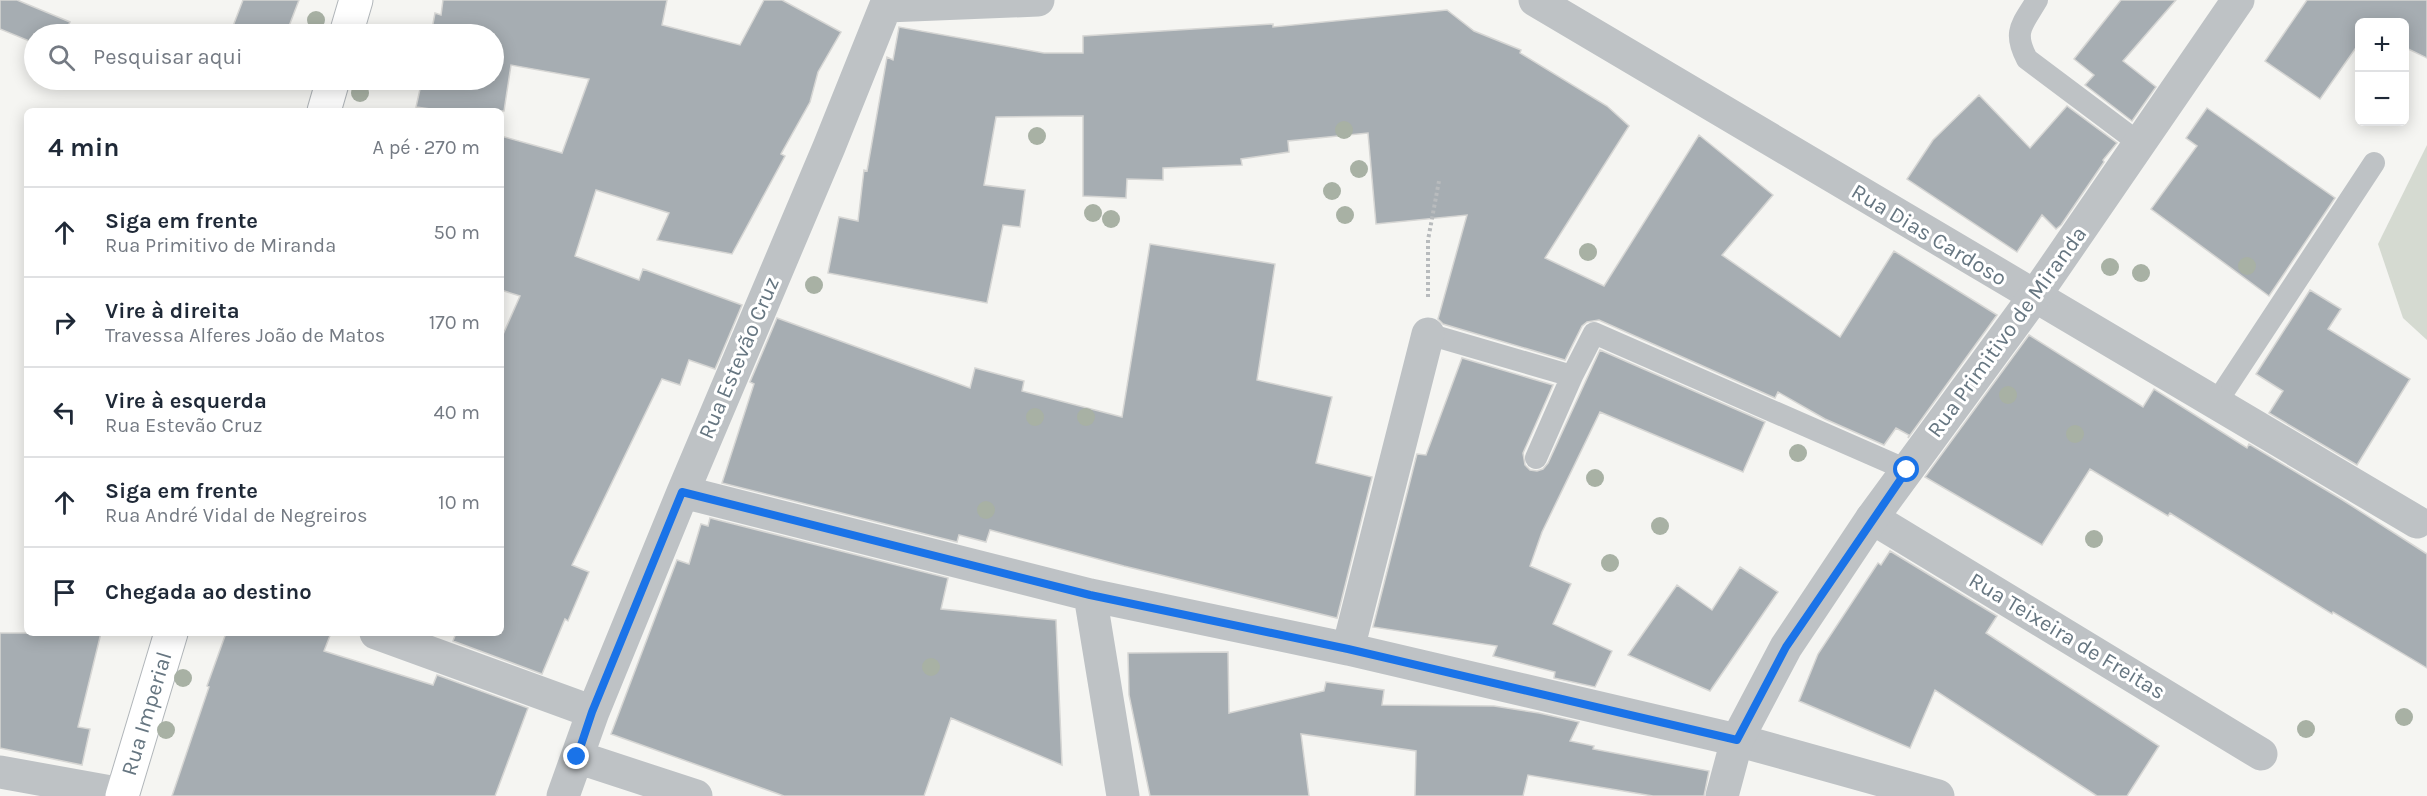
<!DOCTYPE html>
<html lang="pt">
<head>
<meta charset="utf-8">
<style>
  :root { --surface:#fff; --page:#f2f2f3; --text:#1f2937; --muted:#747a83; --line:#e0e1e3 }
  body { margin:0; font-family:Karla,sans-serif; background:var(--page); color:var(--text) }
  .controls { position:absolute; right:18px; top:18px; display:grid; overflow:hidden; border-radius:9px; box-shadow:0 3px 15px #0003 }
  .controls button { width:54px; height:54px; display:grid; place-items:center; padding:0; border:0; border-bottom:2px solid var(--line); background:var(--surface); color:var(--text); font:30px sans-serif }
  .stop { position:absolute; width:18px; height:18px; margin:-14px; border:4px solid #1a73e8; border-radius:50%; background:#fff }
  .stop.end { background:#1a73e8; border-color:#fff; box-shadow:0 2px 6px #0008 }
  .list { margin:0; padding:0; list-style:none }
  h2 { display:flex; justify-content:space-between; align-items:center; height:78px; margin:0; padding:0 24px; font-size:26px }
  h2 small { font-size:20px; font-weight:400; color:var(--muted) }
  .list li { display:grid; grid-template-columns:39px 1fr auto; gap:18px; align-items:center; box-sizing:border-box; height:90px; padding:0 24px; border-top:2px solid var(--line) }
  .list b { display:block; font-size:22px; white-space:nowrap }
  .list p { margin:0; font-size:20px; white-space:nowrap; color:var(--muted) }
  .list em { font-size:20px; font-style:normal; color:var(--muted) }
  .icon { flex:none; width:33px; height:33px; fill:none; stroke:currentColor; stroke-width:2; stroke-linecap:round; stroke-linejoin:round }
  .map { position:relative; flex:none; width:2427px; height:796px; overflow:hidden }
  .search { position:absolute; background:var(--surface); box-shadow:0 3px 15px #0003; left:24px; top:24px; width:480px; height:66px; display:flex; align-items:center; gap:15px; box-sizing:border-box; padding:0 21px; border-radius:33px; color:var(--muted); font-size:22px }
  .panel { position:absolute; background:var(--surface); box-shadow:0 3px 15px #0003; left:24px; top:108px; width:480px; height:528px; border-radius:9px }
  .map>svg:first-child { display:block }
  .green { fill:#d5dad1 }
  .building { fill:#a6adb2; stroke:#d6d6d4; stroke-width:1.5 }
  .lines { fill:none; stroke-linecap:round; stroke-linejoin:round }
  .secondary-casing { stroke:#b1b6ba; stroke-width:35 }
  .path { stroke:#b8bbbd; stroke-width:4; stroke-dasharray:3 3; stroke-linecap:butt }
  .service { stroke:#bec2c5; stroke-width:22 }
  .minor { stroke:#bec2c5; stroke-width:33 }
  .tertiary { stroke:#bec2c5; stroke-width:33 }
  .secondary { stroke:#fff; stroke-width:33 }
  .tree { fill:#a8b1a4 }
  .route { stroke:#1a73e8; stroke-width:8 }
  .labels { text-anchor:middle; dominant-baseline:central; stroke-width:6; stroke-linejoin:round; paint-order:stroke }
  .street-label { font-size:22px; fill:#667681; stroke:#fff }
</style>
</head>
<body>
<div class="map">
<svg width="2427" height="796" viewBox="0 0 2427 796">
  <rect width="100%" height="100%" fill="#f5f5f2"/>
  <path class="green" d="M2427 145V340L2403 318 2378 244Z"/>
  <path class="building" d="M0 0H17L70 22 64 34H34V43L0 29Z
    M243 0H299L286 34H230Z
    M443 0H667L662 25 740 45 764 0H782L841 32 818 72 810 102 781 154 785 156 732 254 657 240 669 213 596 190 575 256 639 280 643 269 742 305 715 369 689 360 680 385 662 379 572 565 589 572 568 621 565 619 542 674 453 641 456 633H501V339L520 296 501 290V136L562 153 589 79 511 65 504 111H445L416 107 422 80H494V34H431L435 13 441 15Z
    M2121 0H2176L2123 61 2156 87 2132 121 2085 85 2094 75 2074 59Z
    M2307 0H2427V58L2404 47V22H2360V42L2320 99 2265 61Z
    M1447 10 1474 31 1521 50 1520 53 1607 106 1629 126 1545 258 1604 286 1699 135 1773 195 1722 255 1840 337 1894 251 1997 315 1908 438 1909 435 1896 428 1884 445 1825 419 1778 392 1775 398 1599 320 1587 322 1582 326 1565 360 1443 324 1438 319 1467 215 1376 224 1368 133 1288 141 1289 152 1241 159 1242 165 1163 168V180L1127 179 1126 198 1083 196V116L996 117 984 185 1025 190 1020 227 1003 225 987 303 828 273 839 217 858 221 864 170 867 171 887 57 893 60 899 27 1044 53H1083V36L1273 24V27Z
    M1979 95 2030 148 2067 106 2117 143 2103 160 2104 162 2061 225 2056 229 2042 215 2017 252 1907 179 1933 140Z
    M2207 108 2335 198 2269 296 2151 209 2197 146 2186 138Z
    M1150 244 1275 264 1257 380 1332 397 1316 463 1372 477 1337 618 1124 566 990 530 986 542 959 535 957 542 722 483 754 384 750 382 777 318 970 388 975 368 1024 381 1022 391 1122 417Z
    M2310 290 2341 309 2328 329 2410 379 2357 465 2269 413 2283 391 2256 374Z
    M2029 335 2143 407 2154 389 2247 448 2249 444 2341 499 2427 554V668L2333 612 2332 614 2170 513 2168 516 2090 469 2042 545 1925 477Z
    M1600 350 1765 422 1743 472 1600 412 1542 532 1530 566 1571 584 1553 624 1612 651 1595 687 1554 678 1555 672 1493 656 1497 646 1373 627 1417 454 1426 455 1462 358 1553 385 1523 453 1525 465 1530 470 1537 471 1543 469 1548 463Z
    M710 518 948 578 941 609 1056 620 1062 765 951 718 924 796H784L611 734 677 560 689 564 701 524 708 526Z
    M1890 551 1997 616 1986 633 2159 746 2127 796H2097L1935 690 1910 748 1799 701 1818 654 1878 563 1881 565Z
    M1740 567 1778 592 1710 691 1628 655 1677 585 1712 610Z
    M0 633H101L78 727 90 729 82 765 0 748Z
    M226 633H331L324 651 433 685 437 675 528 708 495 796H172L209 687 207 686Z
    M1228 652 1229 713 1324 691 1326 682 1384 690 1382 705 1494 706 1539 713 1579 722 1570 741 1594 746 1593 749 1709 771 1704 796H1653L1528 775 1523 796H1415L1416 751 1301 734 1309 796H1150L1129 695 1128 653Z"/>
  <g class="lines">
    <defs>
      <g id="secondary">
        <path d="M346 34 356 0"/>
        <path d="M324 111 333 80"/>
        <path id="s1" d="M122 796 171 633"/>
      </g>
    </defs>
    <use href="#secondary" class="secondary-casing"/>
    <path class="path" d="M1428 297V240L1439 181"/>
    <path class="service" d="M2037 0C2023 24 2012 31 2027 59L2139 143
      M1428 334 1572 376 1594 333 1907 470
      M2216 403 2374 163
      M1536 458 1572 376"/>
    <path class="minor" d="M1535 0 2417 522
      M887 6 1038 0
      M683 492 1090 595 1348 649 1737 740 1938 796
      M1872 518 2261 754
      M1090 595 1123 796
      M376 633 593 712
      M1348 649 1428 334
      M577 757 696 796
      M0 772 122 794
      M563 796 593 712 683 492 829 147 888 0"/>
    <path class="tertiary" d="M1722 796 1737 740 1786 647 1872 518 2034 297 2238 0"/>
    <use href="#secondary" class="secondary"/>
  </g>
  <g class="tree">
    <circle cx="316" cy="20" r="9"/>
    <circle cx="360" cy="93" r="9"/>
    <circle cx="1344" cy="130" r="9"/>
    <circle cx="1037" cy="136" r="9"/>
    <circle cx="1359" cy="169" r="9"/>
    <circle cx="1332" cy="191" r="9"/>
    <circle cx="1093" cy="213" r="9"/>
    <circle cx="1345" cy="215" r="9"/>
    <circle cx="1111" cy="219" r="9"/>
    <circle cx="1588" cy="252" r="9"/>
    <circle cx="2247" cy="266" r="9"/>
    <circle cx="2110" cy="267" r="9"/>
    <circle cx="2141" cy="273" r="9"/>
    <circle cx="814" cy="285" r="9"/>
    <circle cx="2008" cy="395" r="9"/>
    <circle cx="1035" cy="417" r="9"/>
    <circle cx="1086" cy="417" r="9"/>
    <circle cx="2075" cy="434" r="9"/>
    <circle cx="1798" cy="453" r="9"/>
    <circle cx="1595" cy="478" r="9"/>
    <circle cx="986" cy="510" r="9"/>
    <circle cx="1660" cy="526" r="9"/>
    <circle cx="2094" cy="539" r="9"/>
    <circle cx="1610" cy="563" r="9"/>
    <circle cx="931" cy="667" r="9"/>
    <circle cx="183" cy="678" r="9"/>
    <circle cx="2404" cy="717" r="9"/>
    <circle cx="2306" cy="729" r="9"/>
    <circle cx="166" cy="730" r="9"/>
  </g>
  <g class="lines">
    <path class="route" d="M577 757 592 712 682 492 1090 595 1348 649 1737 740 1786 647 1907 470"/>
  </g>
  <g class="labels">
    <g class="street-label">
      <text transform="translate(1929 235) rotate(31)">Rua Dias Cardoso</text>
      <text transform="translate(2007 332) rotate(-54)">Rua Primitivo de Miranda</text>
      <text transform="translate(739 358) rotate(-67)">Rua Estevão Cruz</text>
      <text transform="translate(2067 636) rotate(31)">Rua Teixeira de Freitas</text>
      <text stroke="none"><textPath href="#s1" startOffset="86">Rua Imperial</textPath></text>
    </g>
  </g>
</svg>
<div class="controls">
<button>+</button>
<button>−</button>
</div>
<div class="stop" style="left:1907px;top:470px"></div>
<div class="stop end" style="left:577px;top:757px"></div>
<div class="search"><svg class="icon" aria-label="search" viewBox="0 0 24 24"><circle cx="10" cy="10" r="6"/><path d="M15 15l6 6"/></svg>Pesquisar aqui</div>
<section class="panel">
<h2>4 min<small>A pé · 270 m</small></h2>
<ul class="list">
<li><svg class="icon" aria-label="ahead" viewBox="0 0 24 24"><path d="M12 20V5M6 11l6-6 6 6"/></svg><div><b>Siga em frente</b><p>Rua Primitivo de Miranda</p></div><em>50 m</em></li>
<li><svg class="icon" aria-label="right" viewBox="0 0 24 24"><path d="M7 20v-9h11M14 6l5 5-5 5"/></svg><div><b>Vire à direita</b><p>Travessa Alferes João de Matos</p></div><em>170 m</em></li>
<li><svg class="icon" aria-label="left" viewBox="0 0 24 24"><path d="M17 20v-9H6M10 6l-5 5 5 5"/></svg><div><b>Vire à esquerda</b><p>Rua Estevão Cruz</p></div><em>40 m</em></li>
<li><svg class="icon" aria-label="ahead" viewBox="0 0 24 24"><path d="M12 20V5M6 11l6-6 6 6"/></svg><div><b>Siga em frente</b><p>Rua André Vidal de Negreiros</p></div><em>10 m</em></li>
<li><svg class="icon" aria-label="arrive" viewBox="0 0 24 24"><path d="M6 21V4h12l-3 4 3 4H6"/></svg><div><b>Chegada ao destino</b></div></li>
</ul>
</section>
</div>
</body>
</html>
